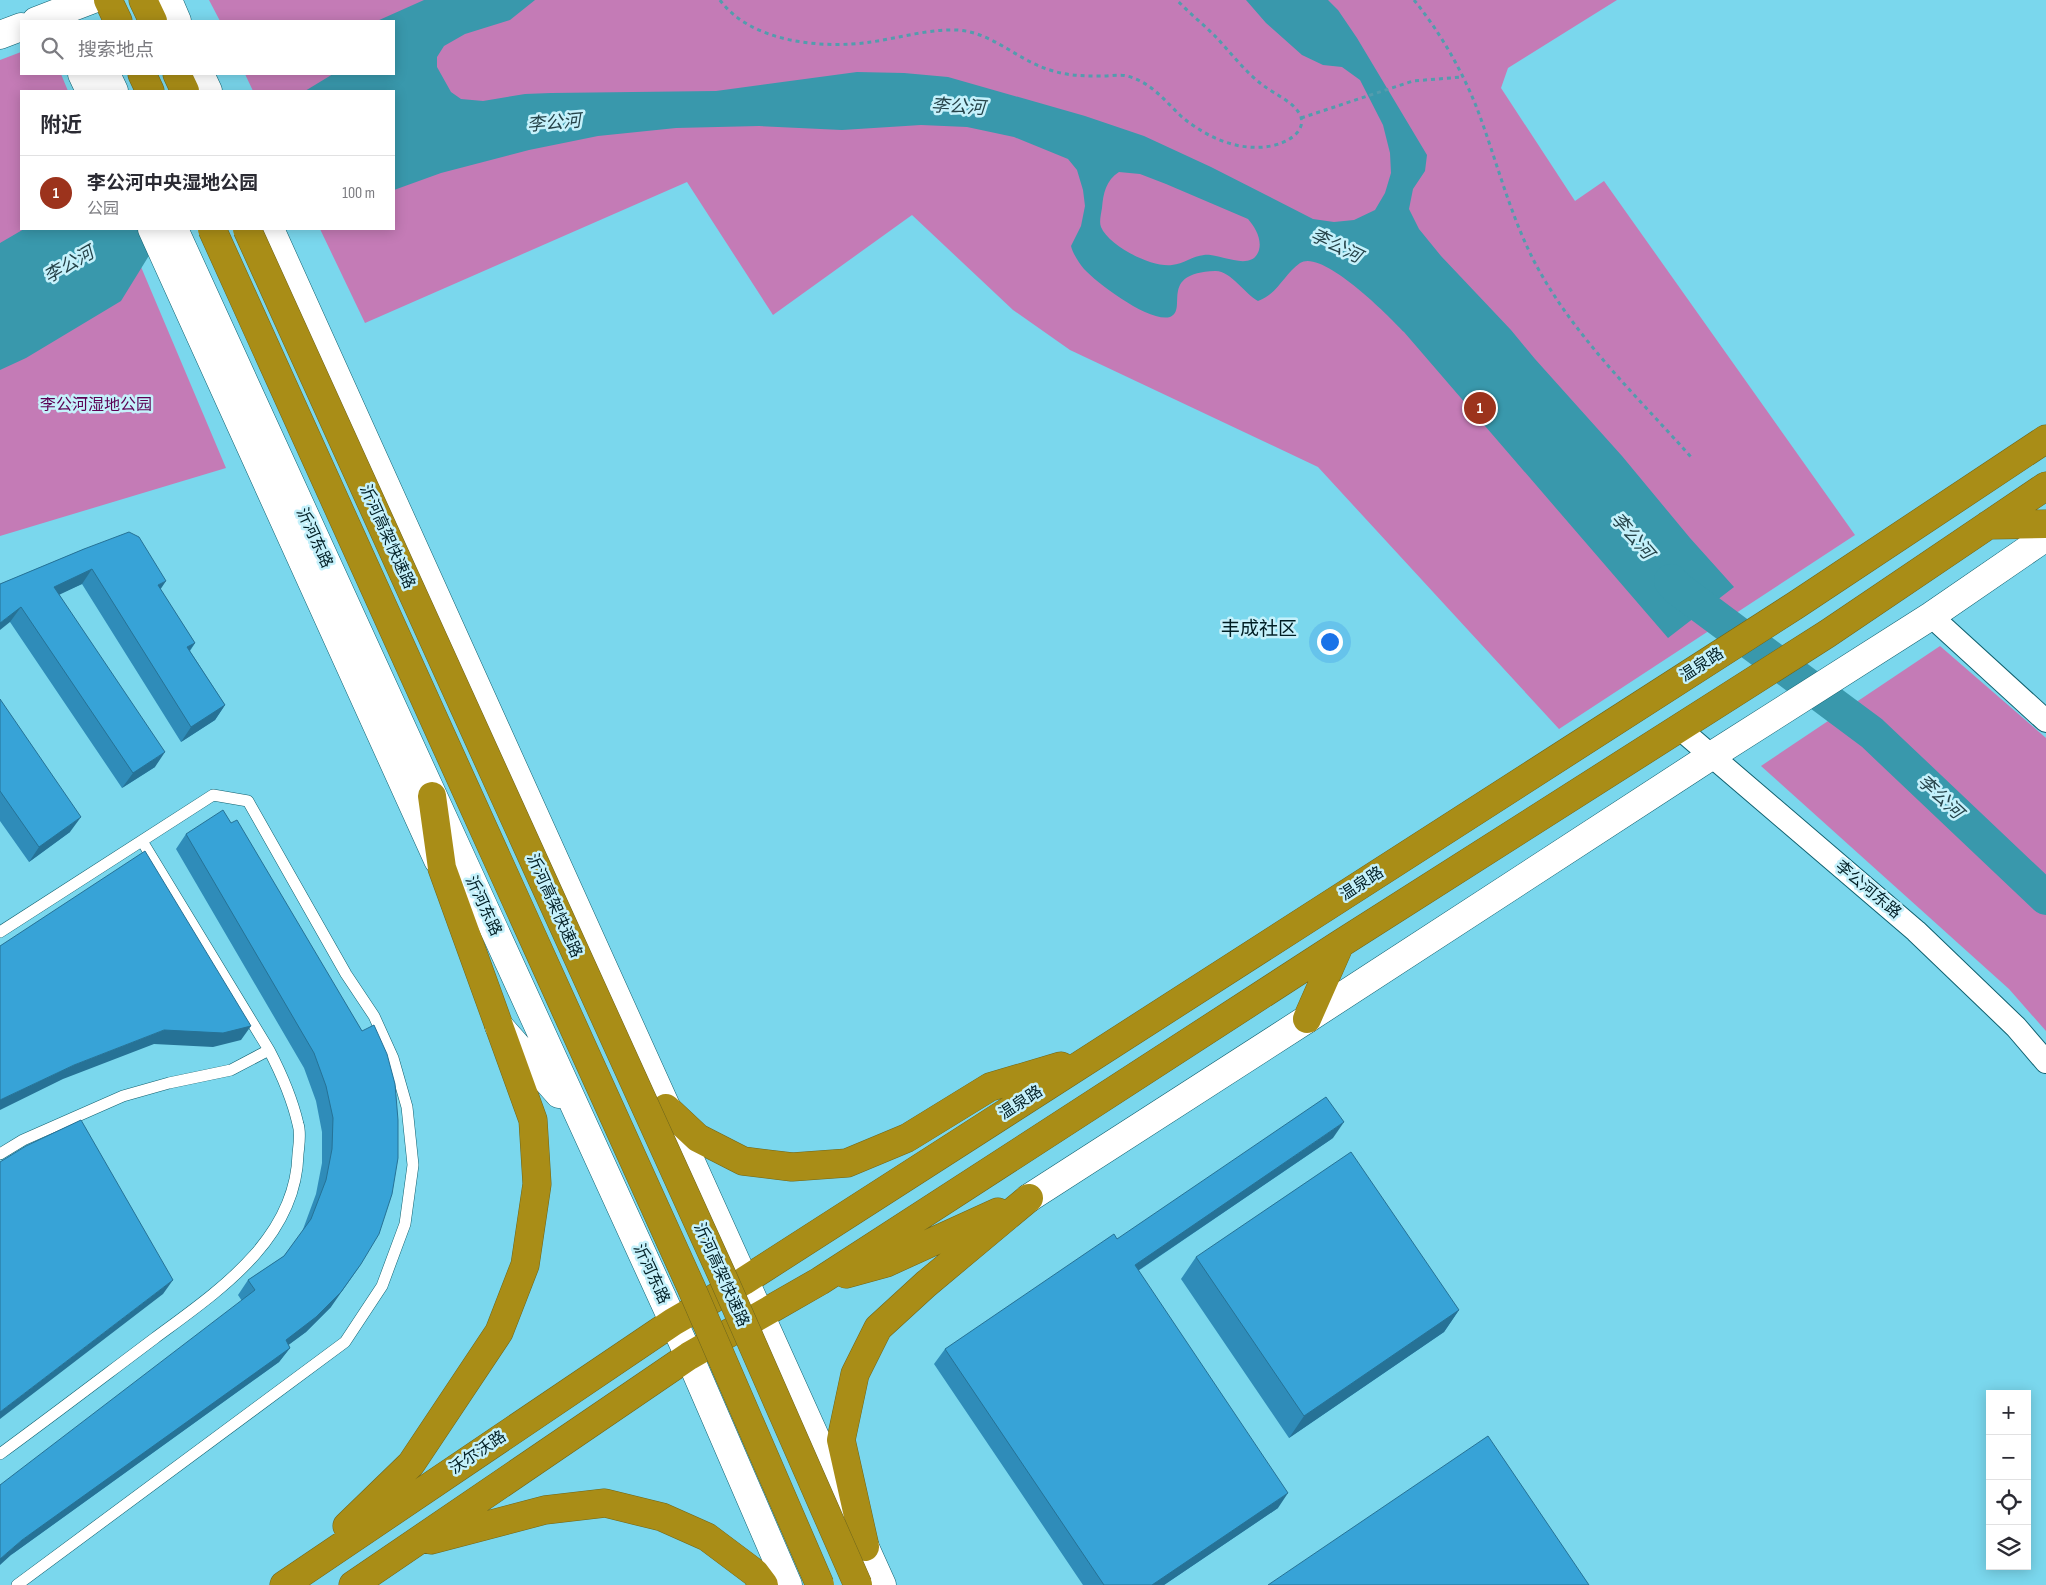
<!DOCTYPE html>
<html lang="zh">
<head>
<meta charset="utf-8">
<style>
  :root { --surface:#fff; --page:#f7f7f7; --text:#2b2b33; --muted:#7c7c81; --line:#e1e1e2; --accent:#9c331c }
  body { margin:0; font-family:"Sofia Sans Condensed","Noto Sans SC",sans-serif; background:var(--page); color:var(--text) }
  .controls { position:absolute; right:15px; bottom:15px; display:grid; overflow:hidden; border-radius:0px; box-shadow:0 2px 12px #0003 }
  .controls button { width:45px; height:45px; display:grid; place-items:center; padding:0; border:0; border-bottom:1px solid var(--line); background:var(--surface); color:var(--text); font:25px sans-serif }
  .you { position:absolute; left:1329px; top:641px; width:18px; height:18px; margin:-12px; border:4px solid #fff; border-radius:50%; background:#1a73e8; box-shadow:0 0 0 8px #1a73e833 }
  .badge { display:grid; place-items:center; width:32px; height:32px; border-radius:50%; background:var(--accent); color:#fff; font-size:16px; font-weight:700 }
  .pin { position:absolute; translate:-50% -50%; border:2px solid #fff; box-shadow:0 1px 5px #0006 }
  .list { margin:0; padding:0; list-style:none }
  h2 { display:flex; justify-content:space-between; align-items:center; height:65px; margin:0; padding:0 20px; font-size:21px }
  h2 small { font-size:16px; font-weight:400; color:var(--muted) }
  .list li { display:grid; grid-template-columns:32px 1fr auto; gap:15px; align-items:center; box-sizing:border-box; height:75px; padding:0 20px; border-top:1px solid var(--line) }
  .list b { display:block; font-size:19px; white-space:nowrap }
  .list p { margin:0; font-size:16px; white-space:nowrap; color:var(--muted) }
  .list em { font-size:16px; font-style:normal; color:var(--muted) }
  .icon { flex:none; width:28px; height:28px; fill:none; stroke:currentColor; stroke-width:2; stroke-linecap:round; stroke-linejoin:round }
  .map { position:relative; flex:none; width:2046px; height:1585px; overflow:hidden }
  .search { position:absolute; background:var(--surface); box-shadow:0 2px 12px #0003; left:20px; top:20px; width:375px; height:55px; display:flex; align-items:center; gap:12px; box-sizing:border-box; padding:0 18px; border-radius:0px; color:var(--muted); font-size:19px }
  .panel { position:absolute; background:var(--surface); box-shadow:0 2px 12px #0003; left:20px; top:90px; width:375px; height:140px; border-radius:0px }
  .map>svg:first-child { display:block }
  .green { fill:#c47bb6 }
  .water { fill:#3998ac; fill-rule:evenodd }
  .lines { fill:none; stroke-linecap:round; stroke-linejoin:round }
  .river { stroke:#3998ac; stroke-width:34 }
  .lane-casing { stroke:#0f606f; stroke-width:12 }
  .street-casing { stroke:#0f606f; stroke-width:24 }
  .secondary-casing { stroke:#0f606f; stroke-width:29 }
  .highway-casing { stroke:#6e661c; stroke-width:29 }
  .path { stroke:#539cad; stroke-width:3; stroke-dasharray:4 4; stroke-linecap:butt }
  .lane { stroke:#fff; stroke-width:11 }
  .street { stroke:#fff; stroke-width:22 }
  .secondary { stroke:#fff; stroke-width:28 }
  .highway { stroke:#a98d17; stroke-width:28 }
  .highway-bridge-casing { stroke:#6e661c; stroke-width:29; stroke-linecap:butt }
  .highway-bridge { stroke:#a98d17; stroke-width:28 }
  .wall { fill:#2f8cb9 }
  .shaded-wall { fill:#267296 }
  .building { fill:#37a3d7; stroke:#267296 }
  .labels { text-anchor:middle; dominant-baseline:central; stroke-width:5; stroke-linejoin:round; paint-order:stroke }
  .park-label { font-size:16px; fill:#5b0052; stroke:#c5f1fb }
  .street-label { font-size:16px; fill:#001e24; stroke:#c5f1fb }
  .water-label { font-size:18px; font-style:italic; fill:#264349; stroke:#c5f1fb }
  .quarter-label { font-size:19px; fill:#001e24; stroke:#c5f1fb }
</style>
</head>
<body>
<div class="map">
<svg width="2046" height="1585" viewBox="0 0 2046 1585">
  <rect width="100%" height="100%" fill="#7ad7ed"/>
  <path class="green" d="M209 0H1617L1508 68 1501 88 1575 201 1604 181 1855 535 1559 729 1318 467 1070 350 1013 310 912 215 773 315 687 182 365 323 320 229H394V91H253L245 74H394V21H220Z
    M21 52V74H61L68 91H21V229H125L226 468 0 536V60Z
    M1940 646 2046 738V1031L2009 989 1761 766Z"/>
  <path class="water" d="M424 0H535L510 20 465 34 444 46 437 57V67L451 92 461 99 483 101 525 94 551 93 716 91 857 72 904 73 948 77 1085 116 1144 136 1211 167 1313 219 1334 222 1354 220 1375 210 1385 193 1391 173 1390 153 1383 125 1360 80 1342 67 1323 65 1302 55 1266 23 1246 0H1328L1338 10 1357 38 1427 155 1425 171 1413 189 1409 209 1419 229 1441 256 1511 330 1535 359 1622 456 1690 538 1734 587 1668 638 1404 332C1390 317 1322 248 1300 263 1284 274 1278 294 1258 301 1245 294 1230 270 1215 271 1157 273 1189 310 1170 317 1150 323 1098 284 1084 269 1079 263 1073 254 1071 246L1081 226 1085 206 1083 190 1077 170 1068 159 1014 137 967 127 921 125 842 130 759 126 676 128 598 136 529 150 441 173 394 190V91H305L333 74H394V21H377ZM1119 172 1140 174 1166 184 1248 219C1255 227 1262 239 1259 250 1252 273 1220 253 1204 255 1193 256 1183 264 1172 265 1152 268 1109 246 1101 227 1099 222 1101 214 1102 208 1103 194 1106 180 1119 172Z
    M24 229H153L158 241 121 301 26 358 0 370V243Z"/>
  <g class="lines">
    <path class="river" d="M1671 581 1677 588 1872 733 2046 898"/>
    <defs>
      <path id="lane" d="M0 932 213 795 248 801 346 974 374 1016 393 1058 407 1107 413 1165 405 1224 382 1286 345 1342 17 1585
        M0 1154 23 1140 123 1096 169 1083 231 1070 269 1050
        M0 1454C52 1416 103 1377 155 1338 217 1292 296 1240 298 1154 299 1144 301 1133 298 1124 292 1098 281 1073 269 1050L142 841"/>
      <path id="street" d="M1931 616 2046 721
        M1679 728 1916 931 2016 1027 2046 1062"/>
      <path id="secondary" d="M168 0 177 21
        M36 21 91 0
        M0 35 21 27
        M82 74 90 91
        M106 74 114 91
        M200 74 208 91
        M152 229 438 860
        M174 229 689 1356 788 1585
        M270 229 882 1585
        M499 1026 559 1094
        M1029 1198 1307 1019 1711 756 1931 616 2046 537"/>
      <path id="highway" d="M108 0 118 21
        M143 0 153 21
        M142 74 150 91
        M177 74 185 91
        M1988 525 2046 524
        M1307 1019 1340 944
        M666 1108 698 1138 743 1161 792 1167 847 1163 907 1138 990 1087 1061 1066
        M846 1274 886 1263 998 1212
        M347 1526 411 1464 499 1332 525 1265 537 1184 533 1120 442 868 432 796
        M431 1540 545 1510 605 1503 662 1517 707 1537 755 1573 764 1585
        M865 1547 841 1440 855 1374 878 1328 926 1284 1029 1198
        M284 1585 673 1322 744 1281 1796 605 2046 439
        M353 1585 689 1356 820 1281 1340 944 1827 634 2046 486"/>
    </defs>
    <use href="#lane" class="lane-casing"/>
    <use href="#street" class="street-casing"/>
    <use href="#secondary" class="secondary-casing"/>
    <use href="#highway" class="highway-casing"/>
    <path class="path" d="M720 0C751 43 824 49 871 42 899 38 928 29 957 30 992 32 1017 60 1050 70 1068 76 1084 76 1102 76 1110 76 1120 74 1127 76 1151 82 1165 101 1182 117 1200 132 1224 145 1248 147 1262 148 1275 147 1288 140 1296 135 1304 128 1301 117 1296 103 1276 95 1264 86 1246 73 1231 53 1215 36 1203 24 1189 13 1177 0
      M1414 0C1440 32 1463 72 1478 111 1497 162 1510 215 1535 263 1575 338 1636 395 1691 457
      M1301 118 1413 81 1462 77"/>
    <use href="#lane" class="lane"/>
    <use href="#street" class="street"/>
    <use href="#secondary" class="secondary"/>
    <use href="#highway" class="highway"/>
    <defs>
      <path id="highway-bridge" d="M212 229 691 1287 820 1585
        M247 229 721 1273 858 1585"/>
    </defs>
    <use href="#highway-bridge" class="highway-bridge-casing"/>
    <use href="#highway-bridge" class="highway-bridge"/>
  </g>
  <path class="wall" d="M84 549 160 589 195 643 190 651 225 705 215 720 181 742 82 584 59 594 155 767 122 788 10 622 0 584Z
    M0 699 70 832 29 862 0 821Z
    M231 823 362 1031 331 1307 306 1332 288 1345 290 1348 279 1362 11 1555 242 1301 238 1295 248 1280 284 1256 302 1232 316 1194 322 1163V1132L316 1101 304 1068 176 849 186 834Z
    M1333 1138 1138 1271 1278 1508 1164 1585H1083L934 1364 945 1349 1117 1239Z
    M1196 1257 1459 1310 1444 1332 1289 1438 1181 1279Z"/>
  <path class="shaded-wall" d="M92 569 82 584 44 602 54 587Z
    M166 581 156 596 158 585Z
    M21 607 10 622 0 630V623Z
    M195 643 184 658 187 647Z
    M225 705 215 720 181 742 191 727Z
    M165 752 155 767 122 788 133 773Z
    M81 817 70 832 29 862 39 847Z
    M251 1026 241 1040 213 1047 154 1044 63 1079 0 1110V1100L74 1065 164 1030Z
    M1344 1122 1333 1138 1124 1280 1135 1265Z
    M361 1264 331 1307 306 1332 275 1355 286 1340Z
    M173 1280 163 1294 0 1419V1412Z
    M1459 1310 1444 1332 1289 1438 1304 1416Z
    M290 1348 279 1362 11 1555 0 1565V1559L22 1540Z
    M1288 1493 1278 1508 1164 1585H1152Z"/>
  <path class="building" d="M129 532 139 537 166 581 158 585 195 643 187 647 225 705 191 727 92 569 54 587 165 752 133 773 21 607 0 623V584L84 549Z
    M0 699 81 817 39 847 0 791Z
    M223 810 231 823 237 820 362 1031 374 1025 387 1054 395 1084 398 1120V1158L392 1194 379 1234 361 1264 341 1292 316 1317 286 1340 290 1348 22 1540 0 1559V1485L255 1290 248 1280 284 1256 311 1219 326 1180 332 1149 333 1118 326 1086 314 1053 186 834Z
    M145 851 251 1026 223 1033 164 1030 74 1065 0 1100V946Z
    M1326 1097 1344 1122 1135 1265 1288 1493 1152 1585H1104L945 1349 1114 1234 1117 1239Z
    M81 1120 173 1280 0 1412V1162L26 1146Z
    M1351 1152 1459 1310 1304 1416 1196 1257Z
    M1488 1436 1589 1585H1268Z"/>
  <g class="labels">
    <g class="park-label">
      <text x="96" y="405">李公河湿地公园</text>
    </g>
    <g class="street-label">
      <text transform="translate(387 537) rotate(66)">沂河高架快速路</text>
      <text transform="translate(314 538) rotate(65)">沂河东路</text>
      <text transform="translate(1702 665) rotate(-33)">温泉路</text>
      <text transform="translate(1362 884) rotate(-33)">温泉路</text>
      <text transform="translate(1868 890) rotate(40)">李公河东路</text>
      <text transform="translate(483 906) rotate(65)">沂河东路</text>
      <text transform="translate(554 906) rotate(66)">沂河高架快速路</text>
      <text transform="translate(1021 1103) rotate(-33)">温泉路</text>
      <text transform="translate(651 1274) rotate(65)">沂河东路</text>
      <text transform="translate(721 1275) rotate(66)">沂河高架快速路</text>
      <text transform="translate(478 1453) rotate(-34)">沃尔沃路</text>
    </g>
    <g class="water-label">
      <text transform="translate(958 107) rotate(3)">李公河</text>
      <text transform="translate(554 123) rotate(-5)">李公河</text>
      <text transform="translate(1336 246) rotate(26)">李公河</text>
      <text transform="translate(69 265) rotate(-30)">李公河</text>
      <text transform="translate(1632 536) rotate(49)">李公河</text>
      <text transform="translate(1940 797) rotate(43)">李公河</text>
    </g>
    <g class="quarter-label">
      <text x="1259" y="629">丰成社区</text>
    </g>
  </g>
</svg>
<div class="controls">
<button>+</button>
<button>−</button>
<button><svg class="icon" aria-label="locate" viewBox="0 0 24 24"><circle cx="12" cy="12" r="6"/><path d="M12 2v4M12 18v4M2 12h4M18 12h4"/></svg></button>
<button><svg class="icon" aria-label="layers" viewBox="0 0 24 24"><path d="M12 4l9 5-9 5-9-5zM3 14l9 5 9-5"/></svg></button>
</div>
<div class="you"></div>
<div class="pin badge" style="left:1480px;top:408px">1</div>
<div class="search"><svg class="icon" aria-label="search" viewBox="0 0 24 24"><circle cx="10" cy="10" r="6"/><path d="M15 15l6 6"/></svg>搜索地点</div>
<section class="panel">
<h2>附近<small></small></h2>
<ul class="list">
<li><span class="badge">1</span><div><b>李公河中央湿地公园</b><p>公园</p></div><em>100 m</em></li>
</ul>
</section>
</div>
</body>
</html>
